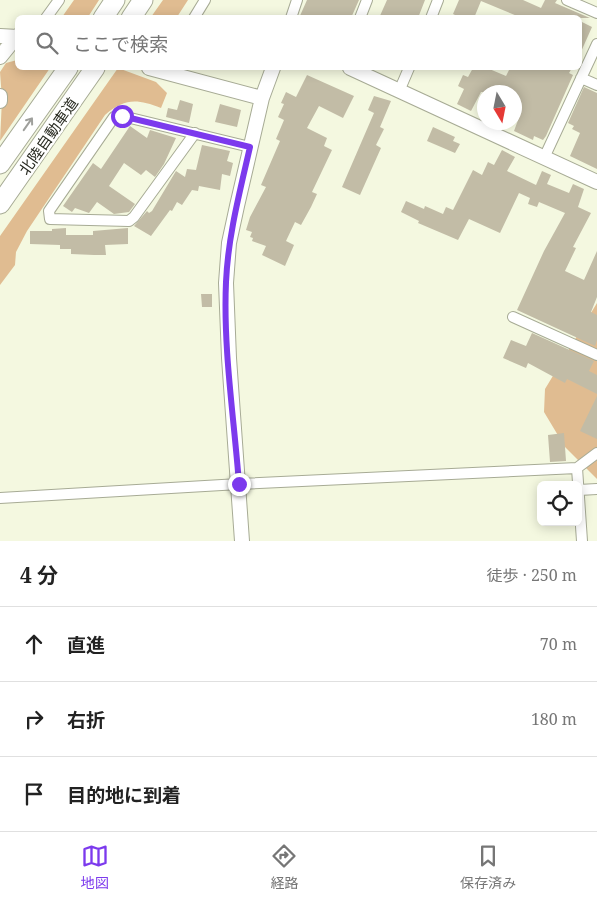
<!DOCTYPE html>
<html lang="ja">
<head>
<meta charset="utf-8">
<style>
  :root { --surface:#fff; --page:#f6f6f6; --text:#222; --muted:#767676; --line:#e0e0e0; --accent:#7c3aed }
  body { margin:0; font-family:"Noto Serif","Noto Sans JP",serif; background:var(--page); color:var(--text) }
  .controls { position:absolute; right:15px; bottom:15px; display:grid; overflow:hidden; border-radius:8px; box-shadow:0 2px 12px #0003 }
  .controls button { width:45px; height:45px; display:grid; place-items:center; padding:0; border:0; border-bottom:1px solid var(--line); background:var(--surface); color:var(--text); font:25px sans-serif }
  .compass { position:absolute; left:477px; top:85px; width:45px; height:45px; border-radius:50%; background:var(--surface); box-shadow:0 2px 12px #0003; rotate:170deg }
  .stop { position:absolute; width:15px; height:15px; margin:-11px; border:4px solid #7c3aed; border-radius:50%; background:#fff }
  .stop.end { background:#7c3aed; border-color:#fff; box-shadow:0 1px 5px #0008 }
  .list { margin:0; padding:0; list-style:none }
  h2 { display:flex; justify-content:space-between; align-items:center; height:65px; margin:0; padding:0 20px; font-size:21px }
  h2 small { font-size:16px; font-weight:400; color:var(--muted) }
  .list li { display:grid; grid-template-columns:32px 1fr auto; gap:15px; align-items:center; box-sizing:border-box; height:75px; padding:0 20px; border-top:1px solid var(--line) }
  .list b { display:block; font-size:19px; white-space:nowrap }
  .list em { font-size:16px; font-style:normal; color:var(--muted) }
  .icon { flex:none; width:28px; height:28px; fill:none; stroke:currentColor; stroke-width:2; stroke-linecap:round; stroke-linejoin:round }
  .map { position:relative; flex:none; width:597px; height:541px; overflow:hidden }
  .search { position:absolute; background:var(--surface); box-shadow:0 2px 12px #0003; left:15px; right:15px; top:15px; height:55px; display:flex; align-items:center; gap:12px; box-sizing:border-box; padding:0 18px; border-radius:8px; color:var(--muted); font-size:19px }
  .sheet { height:290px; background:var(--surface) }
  nav { display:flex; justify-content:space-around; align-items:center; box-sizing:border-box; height:70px; border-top:1px solid var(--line); background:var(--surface); font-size:14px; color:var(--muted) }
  nav a { display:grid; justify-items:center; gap:2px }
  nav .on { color:var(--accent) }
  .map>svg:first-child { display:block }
  .green { fill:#e0bc91 }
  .building { fill:#c2bca6 }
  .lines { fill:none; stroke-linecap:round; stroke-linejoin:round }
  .street-casing { stroke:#a7ab95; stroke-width:12 }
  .secondary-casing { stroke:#a7ab95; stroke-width:16 }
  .highway-casing { stroke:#a7ab95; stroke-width:21 }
  .street { stroke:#fff; stroke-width:10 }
  .secondary { stroke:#fff; stroke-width:14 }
  .highway { stroke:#fff; stroke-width:19 }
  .oneway { stroke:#9fa09c }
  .route { stroke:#7c3aed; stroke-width:6 }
  .labels { text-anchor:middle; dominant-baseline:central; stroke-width:4.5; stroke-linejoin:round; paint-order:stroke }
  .street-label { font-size:15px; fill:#292b22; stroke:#fff }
</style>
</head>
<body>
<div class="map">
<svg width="597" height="541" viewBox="0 0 597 541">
  <rect width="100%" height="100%" fill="#f4f8e0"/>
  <path class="green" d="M74 0H99L88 17H62Z
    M163 0H188L177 17H151Z
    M17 60 18 68H50L0 141 2 99 0 72 6 63Z
    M118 68 156 82 167 93 161 108C137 99 125 98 105 115L27 231 16 252 15 265 0 285V236Z
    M597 303V479L565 447 544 412 545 389Z"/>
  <path class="building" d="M307 0H359L351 18H299Z
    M387 0H425L418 18H379Z
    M459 0H523L541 8 545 0H557L555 3 590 18H522L481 1 474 18H461L453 14Z
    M580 21 592 27 580 54Z
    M473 68H487L506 76 510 68H572L569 73 573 75 546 136 543 140 534 136 533 140 514 131 521 112 514 109V92H481L471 111 457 104 464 89 458 86 463 75 468 77Z
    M307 75 354 96 343 118 319 106 307 128 327 138 324 146 332 150 312 192 317 194 311 207 301 225 295 222 286 241 294 245 285 266 262 255 266 246 252 241 253 238 250 237 252 232 246 230 250 217 266 187 261 185 280 141 276 139 284 120 278 117 284 104 281 103 286 92 296 97Z
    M584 87 597 93V169L570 156 580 133 572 129 574 126 568 123Z
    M374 96 391 101 380 127 384 129 376 145 381 148 360 195 342 187 374 113 368 110Z
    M180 100 193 104 189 123 166 117 168 108 177 110Z
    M220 104 241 110 237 127 215 122Z
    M130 126 147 138 150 130 176 138 164 164 155 177 146 170 141 175 124 163 109 186 135 204 129 212 114 214 97 202 89 213 75 208 72 212 63 206 93 163 101 169Z
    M433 127 455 137 453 141 460 144 455 153 427 141Z
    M202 145 230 151 227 161 233 163 230 176 222 174 220 190 199 186 198 191 192 190 182 205 177 202 172 211 170 210 151 236 134 226 147 211 149 213 152 211 176 171 185 177 187 169 196 170Z
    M502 150 515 157 507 171 536 185 542 171 551 175 547 184 569 193 573 184 584 189 578 207 591 213 573 247 576 248 565 271 584 280 597 251V297L591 312 597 315V340L595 346 517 310 544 251 565 213 539 202 537 207 528 204 530 198 519 193 500 233 469 219 458 240 418 223 419 221 401 212 406 201 424 209 425 206 443 214 446 207 453 210 473 170 482 175 488 162 494 165Z
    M66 228V235H93V231L128 228V244L105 245 106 255H94L71 254V249H60V245L30 244V231H52V229Z
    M201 294H212V307H202Z
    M532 333 594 361 589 371 597 375V394L567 379 565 383 528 363 526 368 503 358 511 340 526 346Z
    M597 396V439L580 431Z
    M564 433 566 461 550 462 548 435Z"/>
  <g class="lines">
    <defs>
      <path id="street" d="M567 0 597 13
        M46 18 59 0
        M194 18 205 0
        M291 18 297 0
        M360 18 367 0
        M431 18 438 0
        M581 78 597 85
        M400 89 409 68
        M195 133 134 217 129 221 50 219 49 211 114 117 122 116 250 147
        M544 158 597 44
        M513 317 597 355
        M577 468 582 541
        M579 490 597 489
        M0 498 239 484 577 468 597 453"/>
      <path id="secondary" d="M0 36 18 37
        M0 57 17 36
        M149 68 262 98
        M350 68 597 182
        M0 96V101
        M242 541 229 358 226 283 229 243 237 206 262 98 273 68"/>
      <path id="highway" d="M103 18 115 0
        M131 18 143 0
        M0 164 68 68
        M0 204 95 68"/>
    </defs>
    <use href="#street" class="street-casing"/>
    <use href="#secondary" class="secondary-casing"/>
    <use href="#highway" class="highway-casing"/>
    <use href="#street" class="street"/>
    <use href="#secondary" class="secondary"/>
    <use href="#highway" class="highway"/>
  </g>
  <defs><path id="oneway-shaft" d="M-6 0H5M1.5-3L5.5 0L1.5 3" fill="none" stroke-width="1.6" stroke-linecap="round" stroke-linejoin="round" transform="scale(1.25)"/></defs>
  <use class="oneway" href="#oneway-shaft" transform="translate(28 124) rotate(-55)"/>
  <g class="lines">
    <path class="route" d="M122 116 250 147C240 191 228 236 226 282 223 349 234 417 239 484"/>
  </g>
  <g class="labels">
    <g class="street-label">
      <text transform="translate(48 136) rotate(-55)">北陸自動車道</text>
    </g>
  </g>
</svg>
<div class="controls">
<button><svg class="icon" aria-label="locate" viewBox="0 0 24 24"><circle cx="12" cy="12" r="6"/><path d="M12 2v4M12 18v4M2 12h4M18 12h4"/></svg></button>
</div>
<svg class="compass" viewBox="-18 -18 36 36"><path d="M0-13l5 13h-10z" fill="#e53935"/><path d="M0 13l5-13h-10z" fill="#767676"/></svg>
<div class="stop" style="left:122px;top:116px"></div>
<div class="stop end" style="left:239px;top:484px"></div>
<div class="search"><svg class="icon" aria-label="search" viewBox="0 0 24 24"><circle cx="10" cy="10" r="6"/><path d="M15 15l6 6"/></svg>ここで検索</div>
</div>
<section class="sheet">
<h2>4 分<small>徒歩 · 250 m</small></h2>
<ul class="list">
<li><svg class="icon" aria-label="ahead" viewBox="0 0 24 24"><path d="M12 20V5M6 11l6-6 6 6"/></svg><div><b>直進</b></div><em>70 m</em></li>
<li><svg class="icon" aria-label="right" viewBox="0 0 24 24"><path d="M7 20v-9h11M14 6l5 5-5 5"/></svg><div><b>右折</b></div><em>180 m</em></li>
<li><svg class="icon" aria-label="arrive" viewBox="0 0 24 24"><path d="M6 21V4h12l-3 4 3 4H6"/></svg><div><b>目的地に到着</b></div></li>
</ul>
</section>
<nav>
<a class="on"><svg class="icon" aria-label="map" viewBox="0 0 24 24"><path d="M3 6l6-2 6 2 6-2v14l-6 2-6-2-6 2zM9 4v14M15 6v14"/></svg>地図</a>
<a><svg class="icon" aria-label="directions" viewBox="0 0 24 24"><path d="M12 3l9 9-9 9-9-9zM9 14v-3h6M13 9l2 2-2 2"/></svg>経路</a>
<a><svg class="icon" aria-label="saved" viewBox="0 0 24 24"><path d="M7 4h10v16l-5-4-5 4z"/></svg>保存済み</a>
</nav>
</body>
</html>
